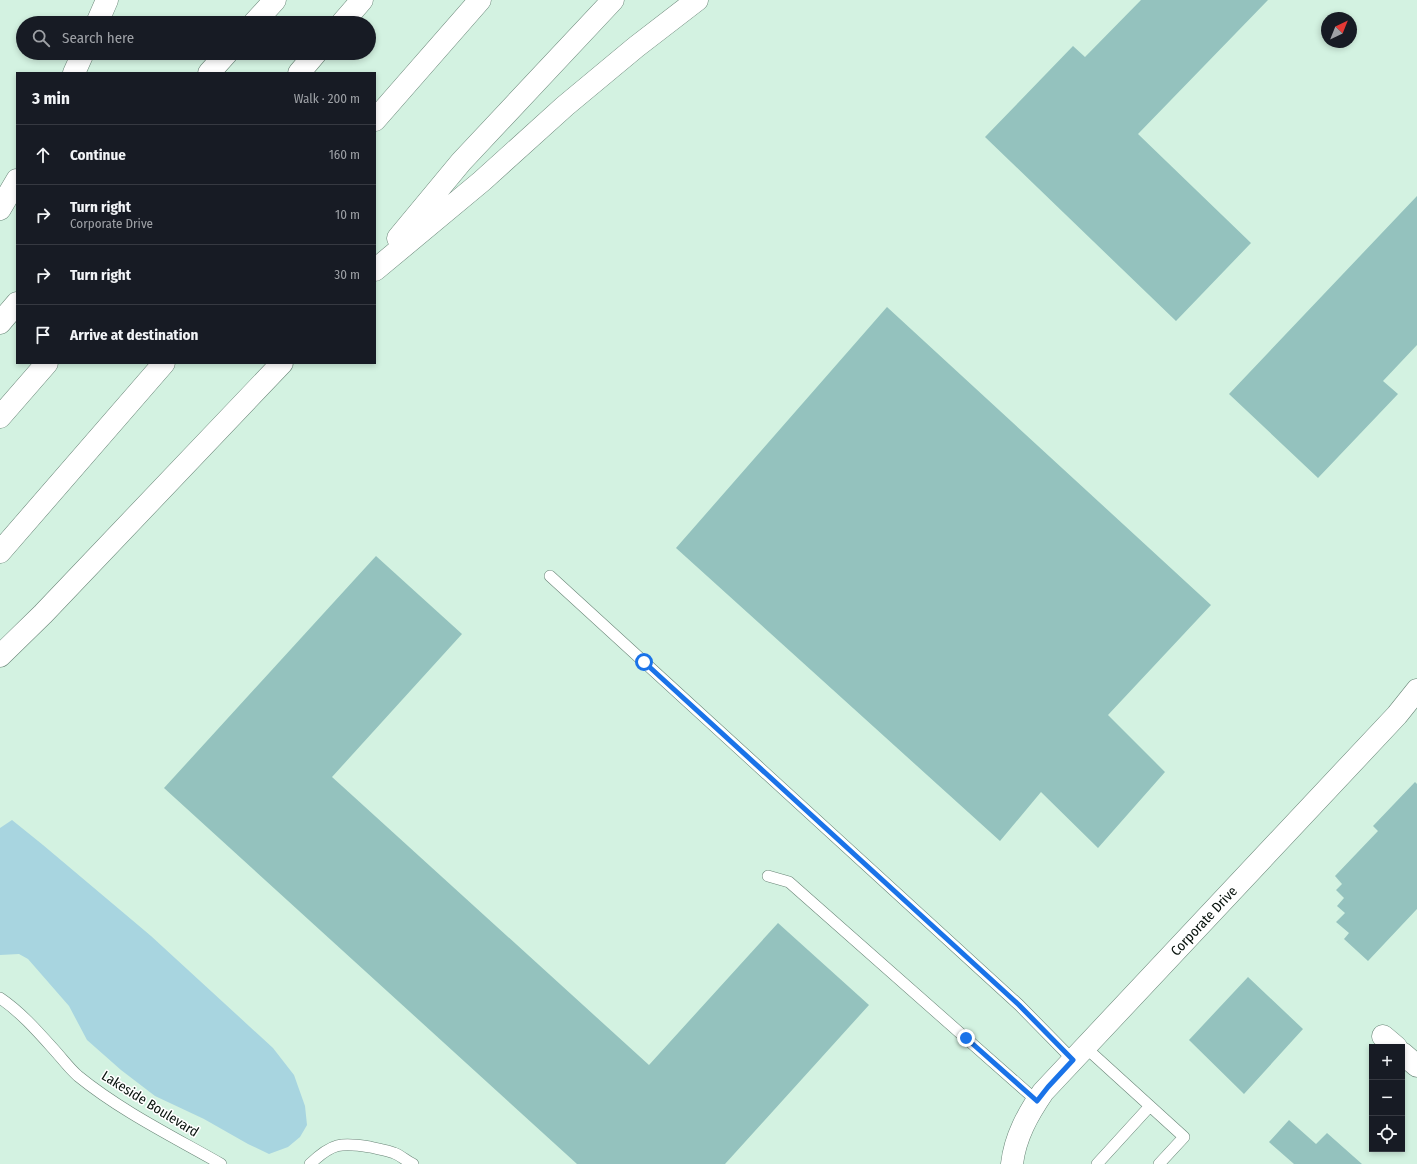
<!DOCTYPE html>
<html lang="en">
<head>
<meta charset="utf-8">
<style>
  :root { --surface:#171b24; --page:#20242c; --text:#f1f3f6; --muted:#9ea1a6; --line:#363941 }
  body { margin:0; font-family:"Fira Sans Condensed",sans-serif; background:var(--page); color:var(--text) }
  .controls { position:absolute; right:12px; bottom:12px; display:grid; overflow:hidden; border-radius:0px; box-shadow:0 2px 6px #0003 }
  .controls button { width:36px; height:36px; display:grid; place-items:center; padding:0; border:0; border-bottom:1px solid var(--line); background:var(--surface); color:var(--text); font:20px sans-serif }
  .compass { position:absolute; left:1321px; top:12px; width:36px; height:36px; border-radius:50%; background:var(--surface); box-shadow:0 2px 6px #0003; rotate:43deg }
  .stop { position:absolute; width:12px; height:12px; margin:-9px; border:3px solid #1a73e8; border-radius:50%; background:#fff }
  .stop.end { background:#1a73e8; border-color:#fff; box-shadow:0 1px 4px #0008 }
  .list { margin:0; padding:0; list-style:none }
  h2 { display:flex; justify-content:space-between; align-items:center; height:52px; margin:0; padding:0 16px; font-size:17px }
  h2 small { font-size:13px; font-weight:400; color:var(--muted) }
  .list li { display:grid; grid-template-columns:26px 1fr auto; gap:12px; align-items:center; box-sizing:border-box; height:60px; padding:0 16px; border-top:1px solid var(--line) }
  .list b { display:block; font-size:15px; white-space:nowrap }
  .list p { margin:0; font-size:13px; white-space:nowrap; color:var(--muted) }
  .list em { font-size:13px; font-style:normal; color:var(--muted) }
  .icon { flex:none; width:22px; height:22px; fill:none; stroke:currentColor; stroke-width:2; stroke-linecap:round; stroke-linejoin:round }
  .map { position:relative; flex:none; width:1417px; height:1164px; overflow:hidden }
  .search { position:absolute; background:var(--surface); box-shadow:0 2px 6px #0003; left:16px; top:16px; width:360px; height:44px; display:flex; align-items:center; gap:10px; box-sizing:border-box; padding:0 14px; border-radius:22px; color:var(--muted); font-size:15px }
  .panel { position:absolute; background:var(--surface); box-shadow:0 2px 6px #0003; left:16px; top:72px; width:360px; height:292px; border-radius:0px }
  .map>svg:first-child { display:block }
  .water { fill:#a8d5e0 }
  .building { fill:#94c2be }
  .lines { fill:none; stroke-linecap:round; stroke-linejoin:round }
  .service-casing { stroke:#698577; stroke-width:12 }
  .minor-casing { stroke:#698577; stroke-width:23 }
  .tertiary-casing { stroke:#698577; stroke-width:23 }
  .motorway-casing { stroke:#698577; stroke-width:23 }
  .service { stroke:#fff; stroke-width:11 }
  .minor { stroke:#fff; stroke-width:22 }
  .tertiary { stroke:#fff; stroke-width:22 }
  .motorway { stroke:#fff; stroke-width:22 }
  .route { stroke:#1a73e8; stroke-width:5 }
  .labels { text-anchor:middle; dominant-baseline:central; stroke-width:3; stroke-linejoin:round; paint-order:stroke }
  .street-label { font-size:14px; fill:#07120c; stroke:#fff }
</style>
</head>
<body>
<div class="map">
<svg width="1417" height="1164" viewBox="0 0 1417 1164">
  <rect width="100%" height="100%" fill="#d3f2e1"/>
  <path class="water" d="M12 820 43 845 151 936 273 1048 294 1075 305 1106 307 1125 300 1137 288 1147 269 1154 248 1144 204 1119 155 1096 121 1070 87 1040 69 1006 28 959 19 954 0 955V828Z"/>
  <path class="building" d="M1141 0H1268L1138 134 1251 243 1176 321 985 137 1073 46 1085 57Z
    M1417 196V345L1383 381 1398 394 1318 478 1229 394Z
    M887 307 1211 605 1108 715 1165 772 1098 848 1041 792 1000 841 676 548Z
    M376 556 462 634 332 777 342 786 649 1065 778 923 869 1005 725 1164H577L164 788Z
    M1415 782 1417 784V909L1368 961 1344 939 1349 933 1336 922 1345 913 1337 906 1344 898 1336 890 1342 884 1335 876 1378 831 1373 826Z
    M1248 977 1303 1029 1244 1094 1189 1040Z
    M1289 1120 1316 1144 1327 1133 1362 1164H1294L1269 1142Z"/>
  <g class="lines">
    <defs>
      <path id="service" d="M550 576 1019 1005 1073 1060
        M768 876 789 882 1037 1101
        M0 998C22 1013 39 1033 57 1053 64 1061 70 1069 78 1076 121 1111 172 1136 221 1164
        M1085 1047 1184 1137 1159 1164
        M310 1164C332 1143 341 1142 370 1147 378 1149 387 1150 394 1153 402 1156 406 1161 413 1164
        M1097 1164 1150 1106"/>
      <path id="minor" d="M97 23 107 0
        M74 73 83 53
        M0 209 17 180
        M1383 1036 1396 1047
        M1402 1053 1417 1066"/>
      <g id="tertiary">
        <path id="s1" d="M1012 1164C1015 1137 1028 1114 1043 1092L1397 715 1417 690"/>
      </g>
      <path id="motorway" d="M254 23 275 0
        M342 23 362 0
        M209 73 227 53
        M299 73 316 53
        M375 120 480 0
        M398 238 461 162 613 0
        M375 270 482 181 565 106 636 47 697 0
        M0 323 17 303
        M0 417 47 363
        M0 552 164 363
        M0 656 43 614 282 363"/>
    </defs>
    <use href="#service" class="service-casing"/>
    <use href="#minor" class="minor-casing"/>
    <use href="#tertiary" class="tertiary-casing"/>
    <use href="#motorway" class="motorway-casing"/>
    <use href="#service" class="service"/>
    <use href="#minor" class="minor"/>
    <use href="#tertiary" class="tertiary"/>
    <use href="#motorway" class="motorway"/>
  </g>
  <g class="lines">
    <path class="route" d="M644 662 1019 1005 1073 1060 1048 1087 1037 1101 966 1038"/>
  </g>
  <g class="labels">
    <g class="street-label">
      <text stroke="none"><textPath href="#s1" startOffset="314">Corporate Drive</textPath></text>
      <text transform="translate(150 1104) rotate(32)">Lakeside Boulevard</text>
    </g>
  </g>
</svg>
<div class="controls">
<button>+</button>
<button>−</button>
<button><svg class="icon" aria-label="locate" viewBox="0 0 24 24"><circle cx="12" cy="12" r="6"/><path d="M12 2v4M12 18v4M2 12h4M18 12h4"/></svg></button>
</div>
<svg class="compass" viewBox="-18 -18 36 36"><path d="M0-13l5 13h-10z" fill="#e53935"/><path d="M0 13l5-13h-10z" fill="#9ea1a6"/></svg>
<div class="stop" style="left:644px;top:662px"></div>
<div class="stop end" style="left:966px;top:1038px"></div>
<div class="search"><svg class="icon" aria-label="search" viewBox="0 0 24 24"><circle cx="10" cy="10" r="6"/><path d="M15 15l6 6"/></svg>Search here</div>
<section class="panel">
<h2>3 min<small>Walk · 200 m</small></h2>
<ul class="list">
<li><svg class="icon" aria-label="ahead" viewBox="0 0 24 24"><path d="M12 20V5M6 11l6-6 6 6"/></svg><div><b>Continue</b></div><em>160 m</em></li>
<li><svg class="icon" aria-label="right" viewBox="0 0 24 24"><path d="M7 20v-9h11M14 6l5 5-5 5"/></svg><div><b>Turn right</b><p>Corporate Drive</p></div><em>10 m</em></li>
<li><svg class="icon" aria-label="right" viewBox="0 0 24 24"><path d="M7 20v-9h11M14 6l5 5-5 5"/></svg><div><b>Turn right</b></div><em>30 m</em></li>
<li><svg class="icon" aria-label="arrive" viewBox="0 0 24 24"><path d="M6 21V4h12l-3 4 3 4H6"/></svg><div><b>Arrive at destination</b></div></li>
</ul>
</section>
</div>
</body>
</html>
